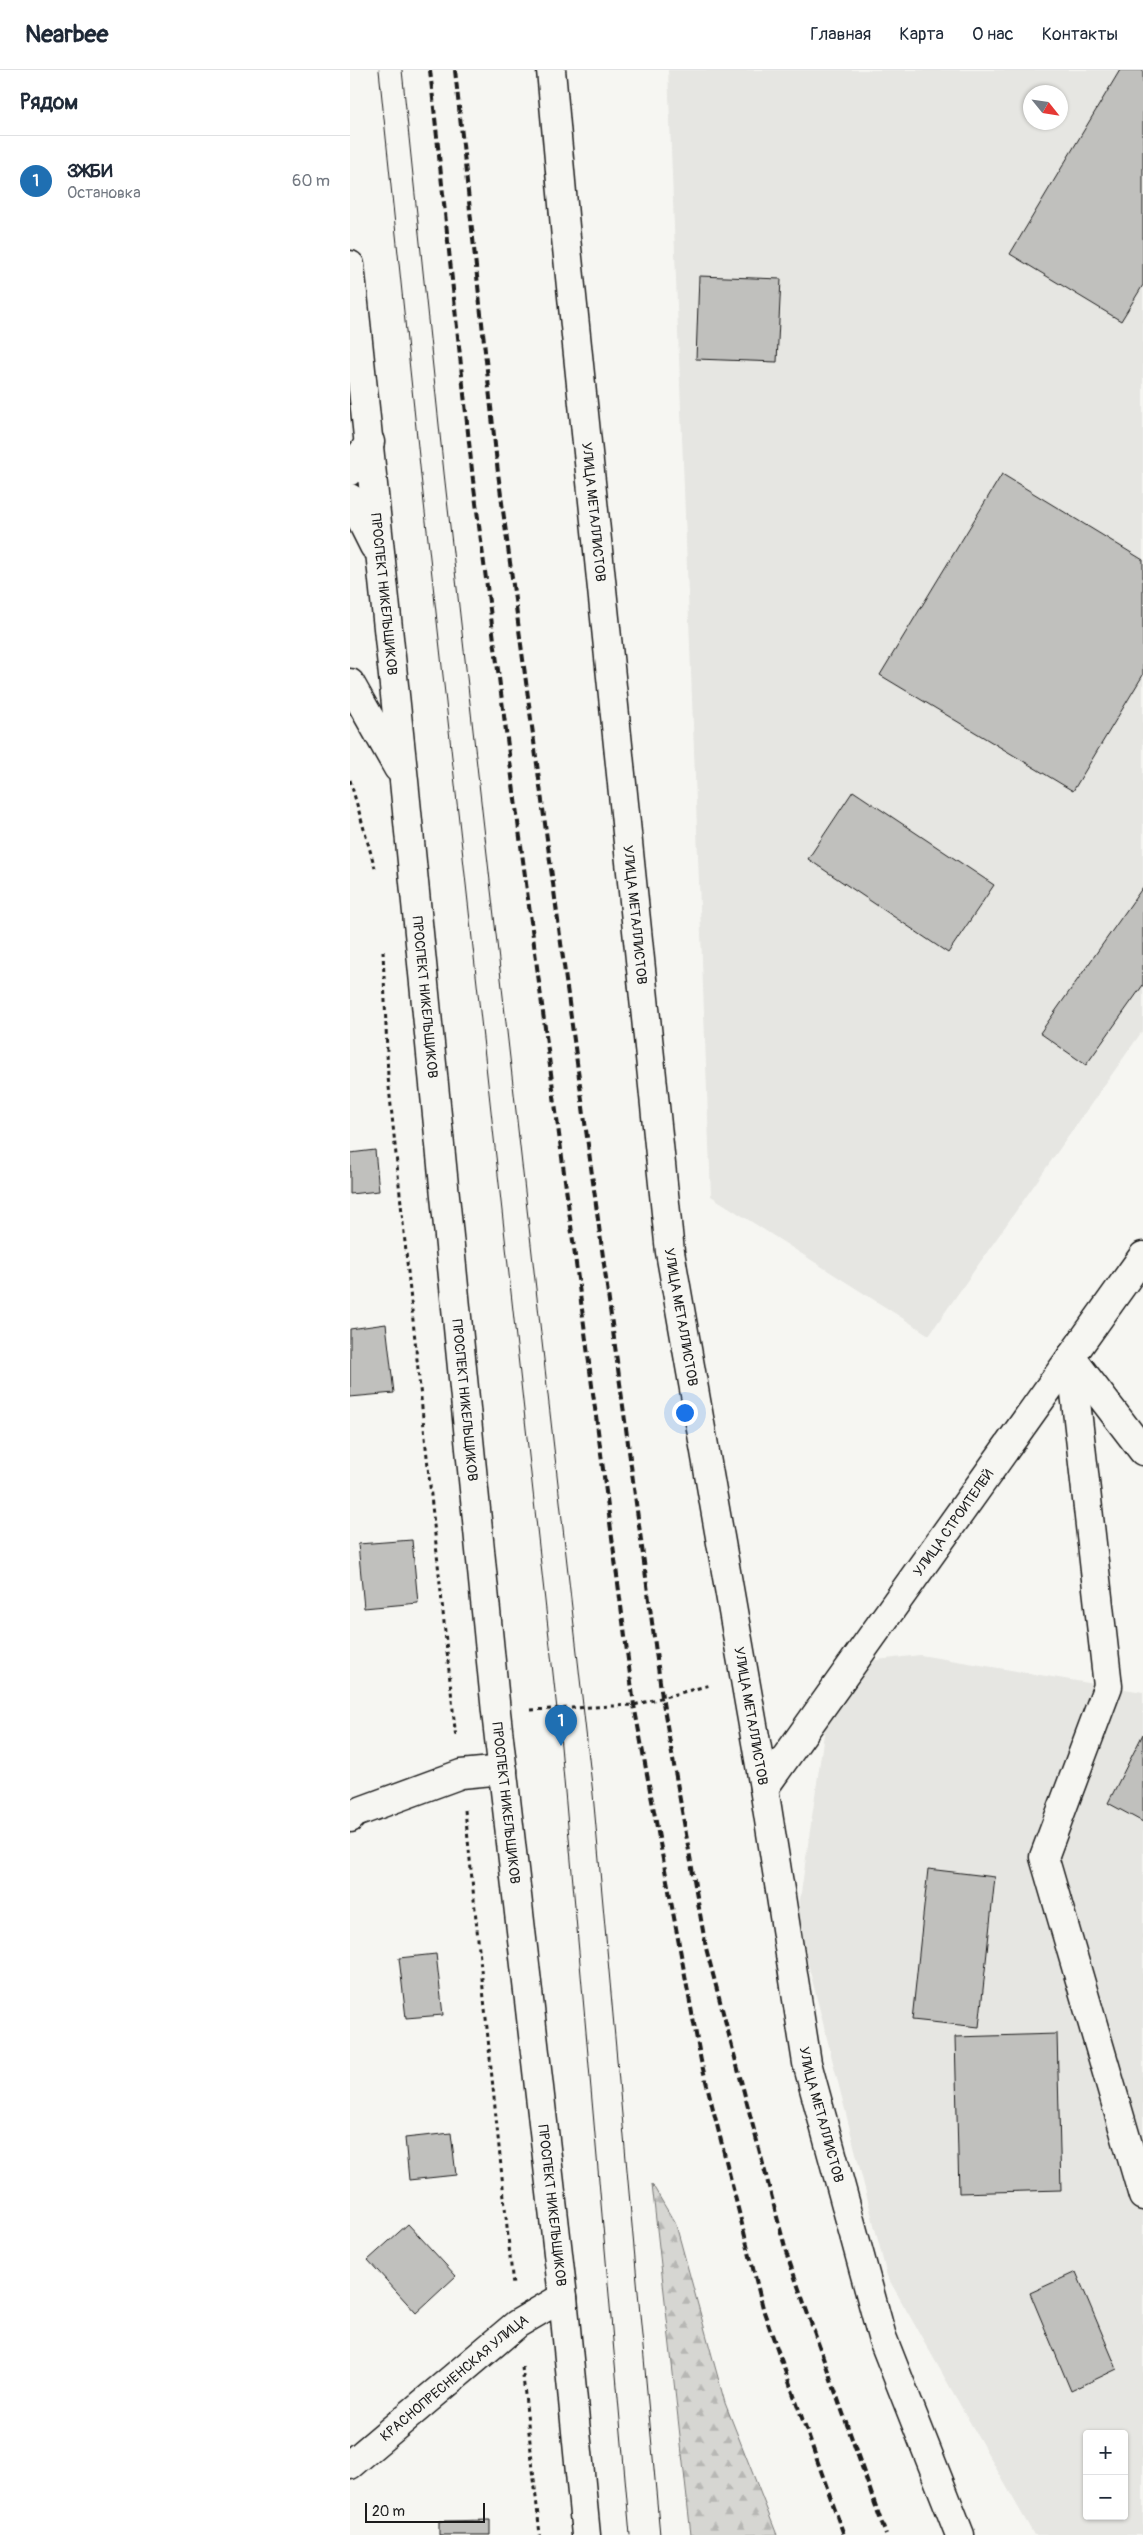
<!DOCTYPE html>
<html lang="ru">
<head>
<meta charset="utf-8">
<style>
  :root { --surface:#fff; --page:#f6f6f7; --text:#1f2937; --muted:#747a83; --line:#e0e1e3; --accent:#1f6fb2 }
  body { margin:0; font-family:Pangolin,sans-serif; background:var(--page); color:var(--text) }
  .controls { position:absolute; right:15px; bottom:15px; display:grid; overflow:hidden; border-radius:5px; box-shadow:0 1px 4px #0004 }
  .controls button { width:45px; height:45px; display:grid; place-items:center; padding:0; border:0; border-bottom:1px solid var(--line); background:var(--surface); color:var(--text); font:25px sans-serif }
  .compass { position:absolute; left:673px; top:15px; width:45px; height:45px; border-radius:50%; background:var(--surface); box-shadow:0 1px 4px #0004; rotate:120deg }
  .scale { position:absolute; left:15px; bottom:12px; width:120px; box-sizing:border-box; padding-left:5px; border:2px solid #1c1c1c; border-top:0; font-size:14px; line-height:18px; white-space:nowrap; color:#1c1c1c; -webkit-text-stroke:4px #f6f6f2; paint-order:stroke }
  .you { position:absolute; left:334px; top:1342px; width:18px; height:18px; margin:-12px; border:4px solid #fff; border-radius:50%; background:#1a73e8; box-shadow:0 0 0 8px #1a73e833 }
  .badge { display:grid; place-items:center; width:32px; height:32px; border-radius:50%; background:var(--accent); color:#fff; font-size:16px; font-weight:700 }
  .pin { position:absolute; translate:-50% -41px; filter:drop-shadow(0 1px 2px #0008) }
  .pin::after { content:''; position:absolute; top:26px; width:18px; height:15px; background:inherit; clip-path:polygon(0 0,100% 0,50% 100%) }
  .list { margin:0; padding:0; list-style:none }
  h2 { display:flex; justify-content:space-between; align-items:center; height:65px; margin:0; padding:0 20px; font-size:21px }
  h2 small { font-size:16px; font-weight:400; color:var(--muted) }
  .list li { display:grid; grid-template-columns:32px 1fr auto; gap:15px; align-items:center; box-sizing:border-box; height:90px; padding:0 20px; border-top:1px solid var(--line) }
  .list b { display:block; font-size:19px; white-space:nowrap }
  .list p { margin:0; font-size:16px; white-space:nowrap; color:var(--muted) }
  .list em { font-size:16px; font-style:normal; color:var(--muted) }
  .map { position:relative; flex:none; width:793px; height:2465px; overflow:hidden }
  header { display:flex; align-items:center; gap:30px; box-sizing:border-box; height:70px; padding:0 25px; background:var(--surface); border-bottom:1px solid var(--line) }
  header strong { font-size:24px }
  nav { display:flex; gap:28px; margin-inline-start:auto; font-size:18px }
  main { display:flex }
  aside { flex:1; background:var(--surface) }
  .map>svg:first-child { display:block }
  .built { fill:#e6e6e2; fill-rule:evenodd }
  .forest { fill:url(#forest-firs); stroke:#797977 }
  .building { fill:#c0c0bd; stroke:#1c1c1c }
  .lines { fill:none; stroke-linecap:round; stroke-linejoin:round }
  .minor-casing { stroke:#1c1c1c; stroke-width:31 }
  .major-casing { stroke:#1c1c1c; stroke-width:31 }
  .path { stroke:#1c1c1c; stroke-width:3; stroke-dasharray:4 4; stroke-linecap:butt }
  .minor { stroke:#f6f6f2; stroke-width:28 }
  .major { stroke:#f6f6f2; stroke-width:28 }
  .tram { stroke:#1c1c1c; stroke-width:1 }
  .rail { stroke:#1c1c1c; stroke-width:4; stroke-dasharray:8 4; stroke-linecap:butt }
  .labels { text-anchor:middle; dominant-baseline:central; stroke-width:4; stroke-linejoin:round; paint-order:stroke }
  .street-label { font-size:14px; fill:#1c1c1c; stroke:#f6f6f2 }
</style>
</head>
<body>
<header>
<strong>Nearbee</strong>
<nav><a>Главная</a><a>Карта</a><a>О нас</a><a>Контакты</a></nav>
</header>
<main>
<aside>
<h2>Рядом<small></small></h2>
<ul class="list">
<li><span class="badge">1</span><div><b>ЗЖБИ</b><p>Остановка</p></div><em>60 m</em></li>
</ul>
</aside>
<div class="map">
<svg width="793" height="2465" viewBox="0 0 793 2465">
  <defs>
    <pattern id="forest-firs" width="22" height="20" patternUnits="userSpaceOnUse" patternTransform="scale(1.25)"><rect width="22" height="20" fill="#d6d6d2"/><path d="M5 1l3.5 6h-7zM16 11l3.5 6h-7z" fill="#b7b7b4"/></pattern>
  </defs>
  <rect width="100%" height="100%" fill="#f6f6f2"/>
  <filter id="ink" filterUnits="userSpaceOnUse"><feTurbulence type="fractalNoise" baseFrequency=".02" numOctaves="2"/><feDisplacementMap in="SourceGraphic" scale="10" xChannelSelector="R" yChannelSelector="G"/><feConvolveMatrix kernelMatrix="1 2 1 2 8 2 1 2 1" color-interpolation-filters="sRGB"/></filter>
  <g filter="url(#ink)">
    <path class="built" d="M318 0H793V960L579 1265 361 1126ZM680 22H710V52H680Z
      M570 1585 793 1622V2465H684L537 2206 447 1850 484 1595ZM737 2364H774V2446H737Z"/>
    <path class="forest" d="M302 2114 326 2155 375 2333 427 2465H341Z"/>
    <path class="building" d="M770 0H793V215L771 251 660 184Z
      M349 206 431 209 427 292 346 289Z
      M652 404 793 490V605L723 721 530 605Z
      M503 721 644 815 598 883 458 789Z
      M793 817V915L736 995 690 963Z
      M25 1080 29 1121 0 1124V1083Z
      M36 1254 44 1323 0 1327V1259Z
      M62 1470 68 1533 14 1538 8 1474Z
      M793 1664V1752L758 1733Z
      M578 1799 645 1807 629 1957 562 1950Z
      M86 1884 93 1945 56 1948 49 1888Z
      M707 1964 711 2120 609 2123 605 1967Z
      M101 2063 106 2105 59 2110 55 2068Z
      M58 2154 106 2206 66 2243 18 2190Z
      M726 2202 767 2299 721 2321 680 2223Z
      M140 2450V2465H89V2451Z"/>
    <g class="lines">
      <defs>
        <g id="minor">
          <path d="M721 1287 758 1616 694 1787 793 2126"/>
          <path d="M721 1287 793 1381"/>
          <path id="s1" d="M414 1718 793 1186"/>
          <path d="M0 1748 5 1743 111 1704 153 1700"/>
          <path id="s2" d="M0 2395 167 2254 213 2227"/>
        </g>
        <g id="major">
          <path id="s3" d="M201 0 216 168 320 1182 414 1718 457 1993 532 2267 610 2465"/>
          <path id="s4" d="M0 195 54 711 146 1642 213 2227 236 2465"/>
          <path d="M0 401 20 372"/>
          <path d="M0 428 24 476"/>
          <path d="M0 613 48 698"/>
        </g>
      </defs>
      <use href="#minor" class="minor-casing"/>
      <use href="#major" class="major-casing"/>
      <path class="path" d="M0 710 25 798
        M33 881 38 1007 106 1669
        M181 1640 284 1635 360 1615
        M115 1740 163 2216
        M172 2297 190 2465"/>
      <use href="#minor" class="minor"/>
      <use href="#major" class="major"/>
      <path class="tram" d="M29 0 71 406 211 1676 280 2465
        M52 0 94 403 243 1724 310 2465"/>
      <path class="rail" d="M80 0 123 410 284 1635 351 1991 414 2242 494 2465
        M105 0 148 403 312 1627 356 1878 437 2185 536 2465"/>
    </g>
  </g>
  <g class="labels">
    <g class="street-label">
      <text stroke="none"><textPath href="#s3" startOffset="444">УЛИЦА МЕТАЛЛИСТОВ</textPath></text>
      <text stroke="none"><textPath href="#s4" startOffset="331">ПРОСПЕКТ НИКЕЛЬЩИКОВ</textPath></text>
      <text stroke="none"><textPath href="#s3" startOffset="849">УЛИЦА МЕТАЛЛИСТОВ</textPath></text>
      <text stroke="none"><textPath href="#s4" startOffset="736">ПРОСПЕКТ НИКЕЛЬЩИКОВ</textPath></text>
      <text stroke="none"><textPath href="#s3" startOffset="1254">УЛИЦА МЕТАЛЛИСТОВ</textPath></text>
      <text stroke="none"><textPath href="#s4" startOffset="1141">ПРОСПЕКТ НИКЕЛЬЩИКОВ</textPath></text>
      <text stroke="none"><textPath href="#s1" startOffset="326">УЛИЦА СТРОИТЕЛЕЙ</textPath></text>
      <text stroke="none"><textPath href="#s3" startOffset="1659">УЛИЦА МЕТАЛЛИСТОВ</textPath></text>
      <text stroke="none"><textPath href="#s4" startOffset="1546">ПРОСПЕКТ НИКЕЛЬЩИКОВ</textPath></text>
      <text stroke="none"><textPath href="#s3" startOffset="2064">УЛИЦА МЕТАЛЛИСТОВ</textPath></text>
      <text stroke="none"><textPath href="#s4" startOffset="1951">ПРОСПЕКТ НИКЕЛЬЩИКОВ</textPath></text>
      <text stroke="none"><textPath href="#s2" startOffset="136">КРАСНОПРЕСНЕНСКАЯ УЛИЦА</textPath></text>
    </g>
  </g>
</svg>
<div class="controls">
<button>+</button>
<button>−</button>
</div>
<svg class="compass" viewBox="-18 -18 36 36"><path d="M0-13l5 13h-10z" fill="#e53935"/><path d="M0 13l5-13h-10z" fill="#747a83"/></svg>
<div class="scale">20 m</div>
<div class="you"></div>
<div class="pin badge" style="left:211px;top:1676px">1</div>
</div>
</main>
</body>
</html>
